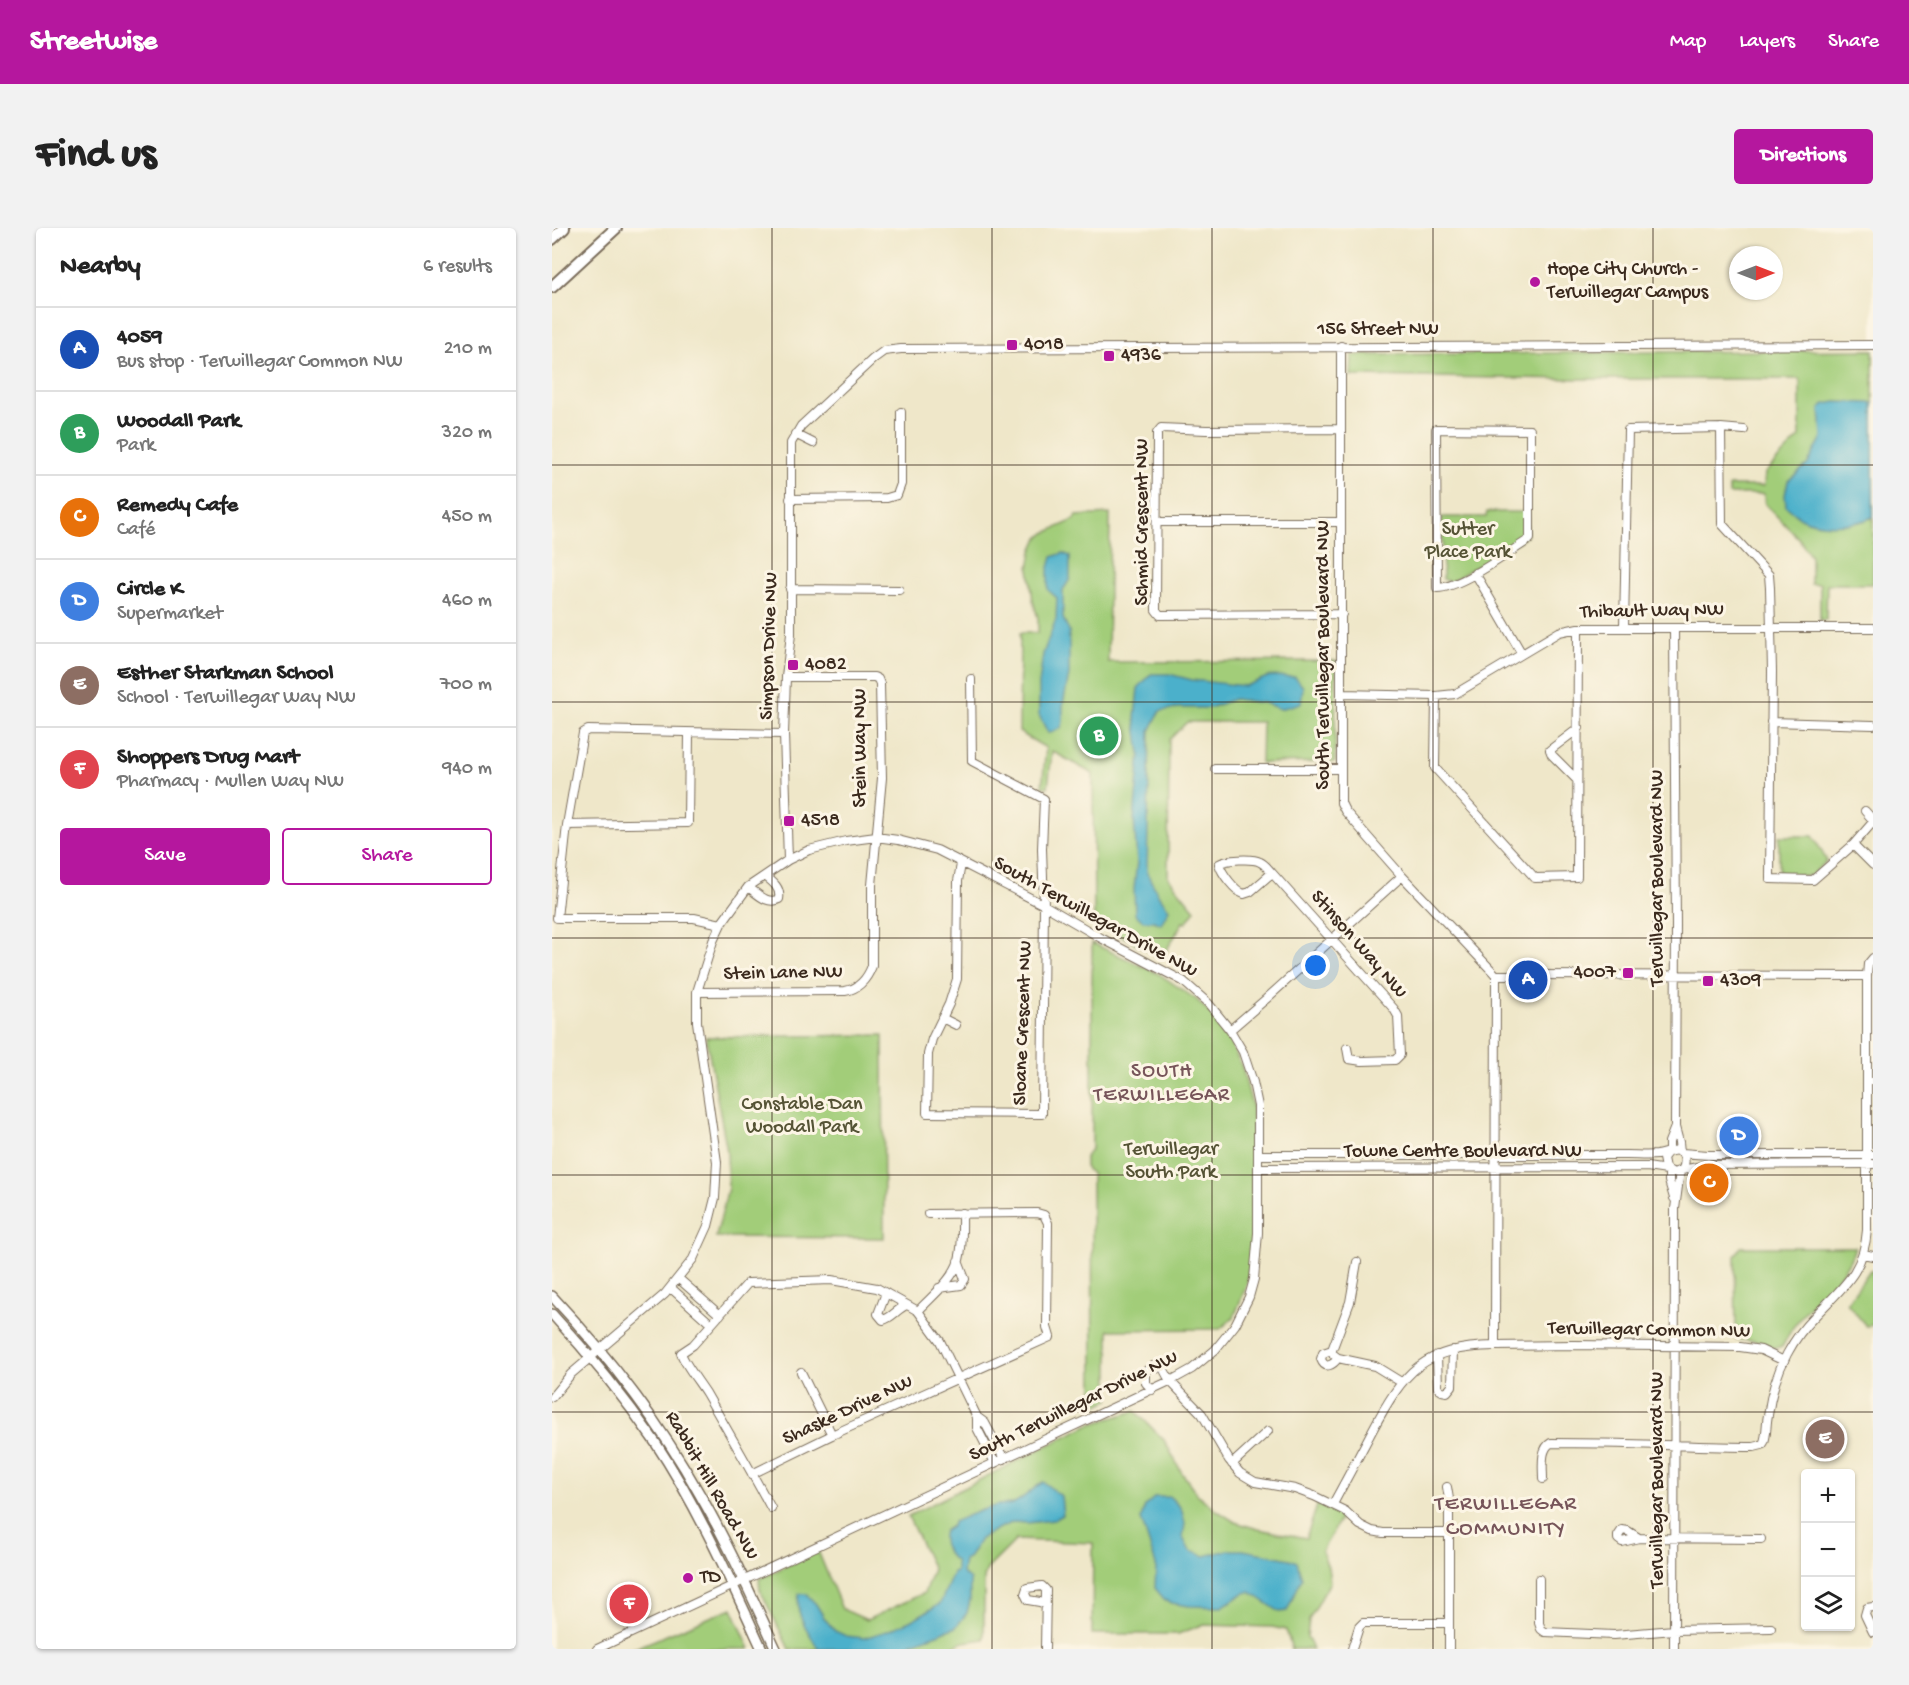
<!DOCTYPE html>
<html lang="en">
<head>
<meta charset="utf-8">
<style>
  :root { --surface:#fff; --page:#f2f2f2; --text:#222; --muted:#767676; --line:#e0e0e0; --accent:#b5179e }
  body { margin:0; font-family:"Gochi Hand",sans-serif; background:var(--page); color:var(--text) }
  .controls { position:absolute; right:18px; bottom:18px; display:grid; overflow:hidden; border-radius:6px; box-shadow:0 2px 4px #0004 }
  .controls button { width:54px; height:54px; display:grid; place-items:center; padding:0; border:0; border-bottom:2px solid var(--line); background:var(--surface); color:var(--text); font:30px sans-serif }
  .compass { position:absolute; left:1177px; top:18px; width:54px; height:54px; border-radius:50%; background:var(--surface); box-shadow:0 2px 4px #0004; rotate:90deg }
  .you { position:absolute; left:764px; top:738px; width:21px; height:21px; margin:-15px; border:4px solid #fff; border-radius:50%; background:#1a73e8; box-shadow:0 0 0 9px #1a73e833 }
  .badge { display:grid; place-items:center; width:39px; height:39px; border-radius:50%; background:var(--accent); color:#fff; font-size:20px; font-weight:700 }
  .pin { position:absolute; translate:-50% -50%; border:3px solid #fff; box-shadow:0 2px 6px #0006 }
  .list { margin:0; padding:0; list-style:none }
  h2 { display:flex; justify-content:space-between; align-items:center; height:78px; margin:0; padding:0 24px; font-size:26px }
  h2 small { font-size:20px; font-weight:400; color:var(--muted) }
  .list li { display:grid; grid-template-columns:39px 1fr auto; gap:18px; align-items:center; box-sizing:border-box; height:84px; padding:0 24px; border-top:2px solid var(--line) }
  .list b { display:block; font-size:22px; white-space:nowrap }
  .list p { margin:0; font-size:20px; white-space:nowrap; color:var(--muted) }
  .list em { font-size:20px; font-style:normal; color:var(--muted) }
  .actions { display:flex; gap:12px; padding:18px 24px }
  .actions a { flex:1; padding:14px 0; border:2px solid var(--accent); border-radius:6px; text-align:center; font-size:21px; color:var(--accent) }
  .actions .main { background:var(--accent); color:#fff }
  .icon { flex:none; width:33px; height:33px; fill:none; stroke:currentColor; stroke-width:2; stroke-linecap:round; stroke-linejoin:round }
  .map { position:relative; flex:none; width:1321px; height:1421px; overflow:hidden; border-radius:6px }
  header { display:flex; align-items:center; gap:36px; box-sizing:border-box; height:84px; padding:0 30px; background:var(--accent); color:#fff }
  header strong { font-size:28px }
  nav { display:flex; gap:33px; margin-inline-start:auto; font-size:21px }
  .intro { display:flex; align-items:center; justify-content:space-between; box-sizing:border-box; height:144px; padding:0 36px }
  h1 { margin:0; font-size:42px }
  .button { padding:15px 27px; border-radius:6px; background:var(--accent); color:#fff; font-size:21px; font-weight:700 }
  main { display:flex; gap:36px; padding:0 36px }
  aside { flex:1; background:var(--surface); border-radius:6px; box-shadow:0 2px 4px #0004 }
  .map>svg:first-child { display:block }
  .green { fill:#a2cd79; stroke:#6e7c4c; stroke-width:1.5 }
  .water { fill:#4cb0cb; stroke:#446d74; stroke-width:1.5 }
  .lines { fill:none; stroke-linecap:round; stroke-linejoin:round }
  .minor-casing { stroke:#7a6c5a; stroke-width:10 }
  .major-casing { stroke:#7a6c5a; stroke-width:12 }
  .highway-casing { stroke:#7a6c5a; stroke-width:14 }
  .minor { stroke:#fff; stroke-width:8 }
  .major { stroke:#fff; stroke-width:9 }
  .highway { stroke:#fff; stroke-width:10 }
  .grid { fill:none; stroke:#3b2a1e; stroke-width:1.5; stroke-opacity:0.55 }
  .poi-dot { fill:#b5179e; stroke:#fcf5e5; stroke-width:2 }
  .labels { text-anchor:middle; dominant-baseline:central; stroke-width:6; stroke-linejoin:round; paint-order:stroke }
  .poi-label { font-size:20px; fill:#3b2a1e; stroke:#fcf5e5; text-anchor:start }
  .street-label { font-size:20px; fill:#3b2a1e; stroke:#fcf5e5 }
  .park-label { font-size:20px; fill:#555335; stroke:#fcf5e5 }
  .neighbourhood-label { font-size:21px; letter-spacing:1.5px; fill:#77555a; stroke:#fcf5e5 }
  .quarter-label { font-size:22px; letter-spacing:1.5px; fill:#77555a; stroke:#fcf5e5 }
</style>
</head>
<body>
<header>
<strong>Streetwise</strong>
<nav><a>Map</a><a>Layers</a><a>Share</a></nav>
</header>
<div class="intro"><h1>Find us</h1><a class="button">Directions</a></div>
<main>
<aside>
<h2>Nearby<small>6 results</small></h2>
<ul class="list">
<li><span class="badge" style="background:#1a4fb4">A</span><div><b>4059</b><p>Bus stop · Terwillegar Common NW</p></div><em>210 m</em></li>
<li><span class="badge" style="background:#2e9e5b">B</span><div><b>Woodall Park</b><p>Park</p></div><em>320 m</em></li>
<li><span class="badge" style="background:#e8710a">C</span><div><b>Remedy Cafe</b><p>Café</p></div><em>450 m</em></li>
<li><span class="badge" style="background:#3f7fe0">D</span><div><b>Circle K</b><p>Supermarket</p></div><em>460 m</em></li>
<li><span class="badge" style="background:#8d6e63">E</span><div><b>Esther Starkman School</b><p>School · Terwillegar Way NW</p></div><em>700 m</em></li>
<li><span class="badge" style="background:#e0444e">F</span><div><b>Shoppers Drug Mart</b><p>Pharmacy · Mullen Way NW</p></div><em>940 m</em></li>
</ul>
<div class="actions"><a class="main">Save</a><a>Share</a></div>
</aside>
<div class="map">
<svg width="1321" height="1421" viewBox="0 0 1321 1421">
  <rect width="100%" height="100%" fill="#fcf5e5"/>
  <filter id="ink" filterUnits="userSpaceOnUse"><feTurbulence type="fractalNoise" baseFrequency=".0167" numOctaves="2"/><feDisplacementMap in="SourceGraphic" scale="12" xChannelSelector="R" yChannelSelector="G"/><feConvolveMatrix kernelMatrix="1 2 1 2 8 2 1 2 1" color-interpolation-filters="sRGB"/></filter>
  <filter id="wash" filterUnits="userSpaceOnUse"><feTurbulence type="fractalNoise" baseFrequency=".008" numOctaves="4" result="noise"/><feDisplacementMap in="SourceGraphic" scale="24" xChannelSelector="R" yChannelSelector="G"/><feGaussianBlur stdDeviation="1.35" result="paint"/><feColorMatrix in="noise" values="0 0 0 0 0 0 0 0 0 0 0 0 0 0 0 0 0 1.4 0 .05"/><feComposite in="paint" operator="in"/></filter>
  <g filter="url(#wash)">
    <rect width="100%" height="100%" fill="#efe7c9"/>
    <path class="green" d="M1321 122V356H1275L1274 392H1268V356H1259V329L1247 311 1213 276 1212 266H1177V258H1212L1213 245 1248 209V151H1029L799 148 800 127Z
      M935 284H975V308L898 354 891 351 890 289H934Z
      M558 286 556 434 784 433 783 534 709 535 710 494H635L617 512 616 649 643 682 634 695 631 694 610 730 542 693 541 546 500 523 496 559H490L494 520 467 504 468 405H486V390L481 373 477 340 480 323 485 312 493 305 522 292 524 288Z
      M1227 608H1261L1275 633 1258 648 1227 647Z
      M540 715 607 746 645 772 660 787 677 812 690 839 700 877V1027L695 1056 682 1089 668 1101 557 1102V1172L541 1179 540 947 533 939V929L540 920Z
      M331 807 332 1010 164 1009 176 960 175 923 154 809Z
      M1189 1019H1303C1293 1053 1264 1066 1245 1094 1239 1101 1235 1110 1230 1119L1222 1120 1208 1114 1184 1111 1183 1028Z
      M1318 1042H1321V1097L1314 1098 1295 1075Z
      M583 1183 612 1212 630 1245 646 1267 664 1282 683 1294 706 1301 754 1310 766 1275 790 1288 770 1323 776 1339 778 1354 757 1392 755 1409 761 1421H740L734 1402 720 1399 650 1397 626 1406H540L541 1315 464 1312 435 1341 432 1350V1411L412 1414 395 1421H237L208 1362 207 1351 266 1323 290 1381 315 1392 372 1365 381 1341 356 1288 536 1197Z
      M180 1380 198 1421H81Z"/>
    <path class="water" d="M1284 174 1321 175V289C1303 298 1267 300 1249 290 1244 287 1239 282 1234 278L1233 267 1236 253 1256 236 1270 209 1268 181 1273 176Z
      M511 325 518 328V351L511 362V390L517 403V447L511 476V494L509 500 496 505 487 487V456L491 426 504 391 505 370 496 362V343L500 329Z
      M599 446H617L640 452 693 458 718 448 743 449 751 459 749 475 728 481 712 475 682 471 658 480H627L608 483 598 503 595 645 607 668 617 681 609 696 602 693H591L583 686 582 661 585 633 582 592 588 525 583 490 586 460Z
      M491 1254 509 1268 511 1287 502 1292 475 1295 462 1294 445 1301 428 1311 417 1329 412 1332 410 1345 418 1352V1372L415 1385 404 1399 344 1421H266C256 1401 243 1390 247 1366H254L264 1376 273 1391 283 1403 294 1408 312 1410 335 1403 358 1393 388 1376 401 1345 404 1344V1334C395 1326 388 1316 392 1303L400 1298 401 1294C415 1288 430 1281 446 1277 450 1276 455 1277 460 1276 467 1274 483 1259 491 1254Z
      M603 1269H618L629 1280 633 1295 631 1310 638 1323 653 1328 676 1322H691L738 1331 745 1334 750 1350 735 1383 728 1384 698 1364 692 1365 670 1379 637 1378 619 1375 612 1371 603 1360 604 1337 589 1291 593 1278Z"/>
  </g>
  <g filter="url(#ink)">
    <g class="lines">
      <defs>
        <path id="minor" d="M789 118V575L793 583 850 648 944 747
          M1169 200 1192 202
          M789 201 654 202 609 200 605 205V209L604 382 608 387 790 386
          M884 201 978 202V311C957 324 909 360 885 360Z
          M243 206 261 215
          M238 271 335 270 345 267 349 256V184
          M605 294H788
          M923 345 970 426
          M238 361 347 362
          M1072 399 1076 202 1169 200 1170 296 1217 347 1218 360 1220 443 1218 651 1261 652 1301 617 1321 594
          M1122 401 1124 697 1123 899 1127 914 1128 924
          M789 466 884 468 903 466 1007 404 1026 400H1321
          M884 468 883 540 983 650 1025 649 1026 400
          M1219 494 1321 497
          M663 541H788
          M1025 552 1000 527 998 522 1027 500
          M1313 583 1321 592
          M15 597 136 595 137 505
          M1301 617 1321 637
          M236 632 232 506 234 449 239 406V215L249 198 321 131 332 123 349 121 1321 117
          M409 636 406 653 405 751 397 776 380 811 376 826 375 885 490 886 492 677 490 621 492 571 420 533 419 451
          M720 645 698 664 692 666C683 663 670 646 667 636 674 631 701 630 708 634 713 636 716 641 720 645L842 781 846 788 848 827 843 832 810 833 797 831 795 820
          M196 659C206 666 215 677 227 671 229 660 221 654 213 648
          M169 696 142 690H5L15 597 31 505 36 502 232 506
          M944 747 1315 748V1002C1312 1045 1289 1060 1262 1089 1251 1100 1242 1113 1235 1126 1225 1145 1219 1166 1216 1187 1214 1196 1215 1206 1212 1214L1210 1217 1202 1219C1135 1218 1067 1215 999 1215 988 1221 991 1239 991 1251
          M944 747 943 1118 1022 1117 1188 1119 1209 1122 1232 1133
          M1315 748 1316 736 1321 730
          M145 764 293 763C306 761 315 751 320 738V657L330 550 328 456 326 451 322 449H234
          M390 790 404 797
          M678 802 714 771 850 648
          M1117 924V914L1123 899
          M1130 925 1156 927H1321
          M707 927H1075C1085 927 1095 928 1105 927 1111 926 1115 924 1120 923 1133 920 1135 934 1130 942L1121 945 1113 940 1111 930 1115 925
          M707 940 1095 939 1115 942
          M1130 942 1156 937 1321 936
          M1117 944V953L1122 970
          M1311 1026 1321 1028
          M127 1051 168 1087
          M119 1060 159 1096
          M387 1060 409 1057 413 1051 406 1033
          M334 1065 326 1086 331 1092C340 1090 346 1080 355 1077
          M366 1083C380 1068 401 1052 407 1032 411 1017 410 1000 410 985
          M782 1127 786 1130 823 1138 849 1154
          M885 1127 886 1160 890 1163 895 1164 900 1158 901 1122
          M786 1130C781 1137 773 1142 769 1131L771 1125 780 1122 798 1074 805 1034
          M249 1144 280 1207
          M600 1162 594 1155V1143L601 1138 611 1140 618 1153 650 1186 677 1232 688 1245 703 1254 743 1261 762 1268 793 1283 808 1297 820 1303 831 1305H897
          M0 1169 19 1146 113 1066 141 1031 156 998 163 970 165 934 145 794V764L161 713 169 696 196 659 236 632 257 622 294 613 324 609 346 612 385 622 492 677 549 710 631 753 656 775 678 802 691 824 701 854 706 878V1005L702 1051 697 1069 683 1097 663 1122 640 1141 622 1151 45 1421
          M425 1189V1200L443 1235
          M680 1236 716 1203
          M200 1246 280 1207 498 1109 495 1099 496 995 492 987 485 985 376 986
          M895 1259 897 1271V1421
          M781 1276C794 1252 807 1228 820 1203 852 1143 871 1119 943 1118
          M219 1280C198 1241 176 1203 154 1165 147 1154 132 1135 129 1125L141 1117 196 1055 279 1052 325 1060 366 1083 388 1113 425 1189 433 1195 452 1231
          M1087 1310 1076 1303 1070 1302 1066 1308V1311L1070 1314 1087 1310 1209 1311
          M987 1351V1395L989 1401 993 1404 1062 1407 1122 1402 1219 1400
          M1321 1379 1315 1380 1313 1387 1321 1404
          M493 1421 494 1362 490 1358 475 1360 473 1366 476 1372 488 1374 494 1377
          M800 1421 807 1399 811 1395H897
          M1122 1421 1123 981 1128 943"/>
        <path id="major" d="M0 1068C56 1128 107 1193 147 1265 176 1315 200 1369 224 1421
          M0 1086C37 1126 72 1169 103 1214 146 1279 178 1351 210 1421"/>
        <path id="highway" d="M0 11 12 0
          M0 59 64 0"/>
      </defs>
      <use href="#minor" class="minor-casing"/>
      <use href="#major" class="major-casing"/>
      <use href="#highway" class="highway-casing"/>
      <use href="#minor" class="minor"/>
      <use href="#major" class="major"/>
      <use href="#highway" class="highway"/>
    </g>
  </g>
  <path class="grid" d="M220 0V1421M440 0V1421M660 0V1421M881 0V1421M1101 0V1421M0 237H1321M0 474H1321M0 710H1321M0 947H1321M0 1184H1321"/>
  <g class="poi-dot">
    <circle cx="983" cy="54" r="6"/>
    <rect x="454" y="111" width="12" height="12" rx="3"/>
    <rect x="551" y="122" width="12" height="12" rx="3"/>
    <rect x="235" y="431" width="12" height="12" rx="3"/>
    <rect x="231" y="587" width="12" height="12" rx="3"/>
    <rect x="1070" y="739" width="12" height="12" rx="3"/>
    <rect x="1150" y="747" width="12" height="12" rx="3"/>
    <circle cx="136" cy="1350" r="6"/>
  </g>
  <g class="labels">
    <g class="poi-label">
      <text x="995" y="42">Hope City Church -<tspan x="995" dy="23">Terwillegar Campus</tspan></text>
      <text x="472" y="117">4018</text>
      <text x="569" y="128">4936</text>
      <text x="253" y="437">4082</text>
      <text x="249" y="593">4518</text>
      <text x="1064" y="745" text-anchor="end">4007</text>
      <text x="1168" y="753">4309</text>
      <text x="148" y="1350">TD</text>
    </g>
    <g class="street-label">
      <text x="826" y="102">156 Street NW</text>
      <text transform="translate(591 294) rotate(-90)">Schmid Crescent NW</text>
      <text transform="translate(1100 384) rotate(-1)">Thibault Way NW</text>
      <text transform="translate(218 418) rotate(-88)">Simpson Drive NW</text>
      <text transform="translate(772 427) rotate(-90)">South Terwillegar Boulevard NW</text>
      <text transform="translate(309 520) rotate(-90)">Stein Way NW</text>
      <text transform="translate(1106 650) rotate(-90)">Terwillegar Boulevard NW</text>
      <text transform="translate(543 690) rotate(29)">South Terwillegar Drive NW</text>
      <text transform="translate(806 717) rotate(49)">Stinson Way NW</text>
      <text transform="translate(231 746) rotate(-1)">Stein Lane NW</text>
      <text transform="translate(472 795) rotate(-88)">Sloane Crescent NW</text>
      <text x="911" y="924">Towne Centre Boulevard NW</text>
      <text transform="translate(1097 1103) rotate(1)">Terwillegar Common NW</text>
      <text transform="translate(522 1179) rotate(-26)">South Terwillegar Drive NW</text>
      <text transform="translate(296 1183) rotate(-25)">Shaske Drive NW</text>
      <text transform="translate(1106 1252) rotate(-90)">Terwillegar Boulevard NW</text>
      <text transform="translate(159 1258) rotate(60)">Rabbit Hill Road NW</text>
    </g>
    <g class="park-label">
      <text x="916" y="302">Sutter<tspan x="916" dy="23">Place Park</tspan></text>
      <text x="250" y="877">Constable Dan<tspan x="250" dy="23">Woodall Park</tspan></text>
      <text x="619" y="922">Terwillegar<tspan x="619" dy="23">South Park</tspan></text>
    </g>
    <g class="neighbourhood-label">
      <text x="610" y="844">SOUTH<tspan x="610" dy="24">TERWILLEGAR</tspan></text>
    </g>
    <g class="quarter-label">
      <text x="954" y="1277">TERWILLEGAR<tspan x="954" dy="25">COMMUNITY</tspan></text>
    </g>
  </g>
</svg>
<div class="controls">
<button>+</button>
<button>−</button>
<button><svg class="icon" aria-label="layers" viewBox="0 0 24 24"><path d="M12 4l9 5-9 5-9-5zM3 14l9 5 9-5"/></svg></button>
</div>
<svg class="compass" viewBox="-18 -18 36 36"><path d="M0-13l5 13h-10z" fill="#e53935"/><path d="M0 13l5-13h-10z" fill="#767676"/></svg>
<div class="you"></div>
<div class="pin badge" style="left:976px;top:752px;background:#1a4fb4">A</div>
<div class="pin badge" style="left:547px;top:508px;background:#2e9e5b">B</div>
<div class="pin badge" style="left:1157px;top:955px;background:#e8710a">C</div>
<div class="pin badge" style="left:1187px;top:908px;background:#3f7fe0">D</div>
<div class="pin badge" style="left:1273px;top:1211px;background:#8d6e63">E</div>
<div class="pin badge" style="left:77px;top:1376px;background:#e0444e">F</div>
</div>
</main>
</body>
</html>
